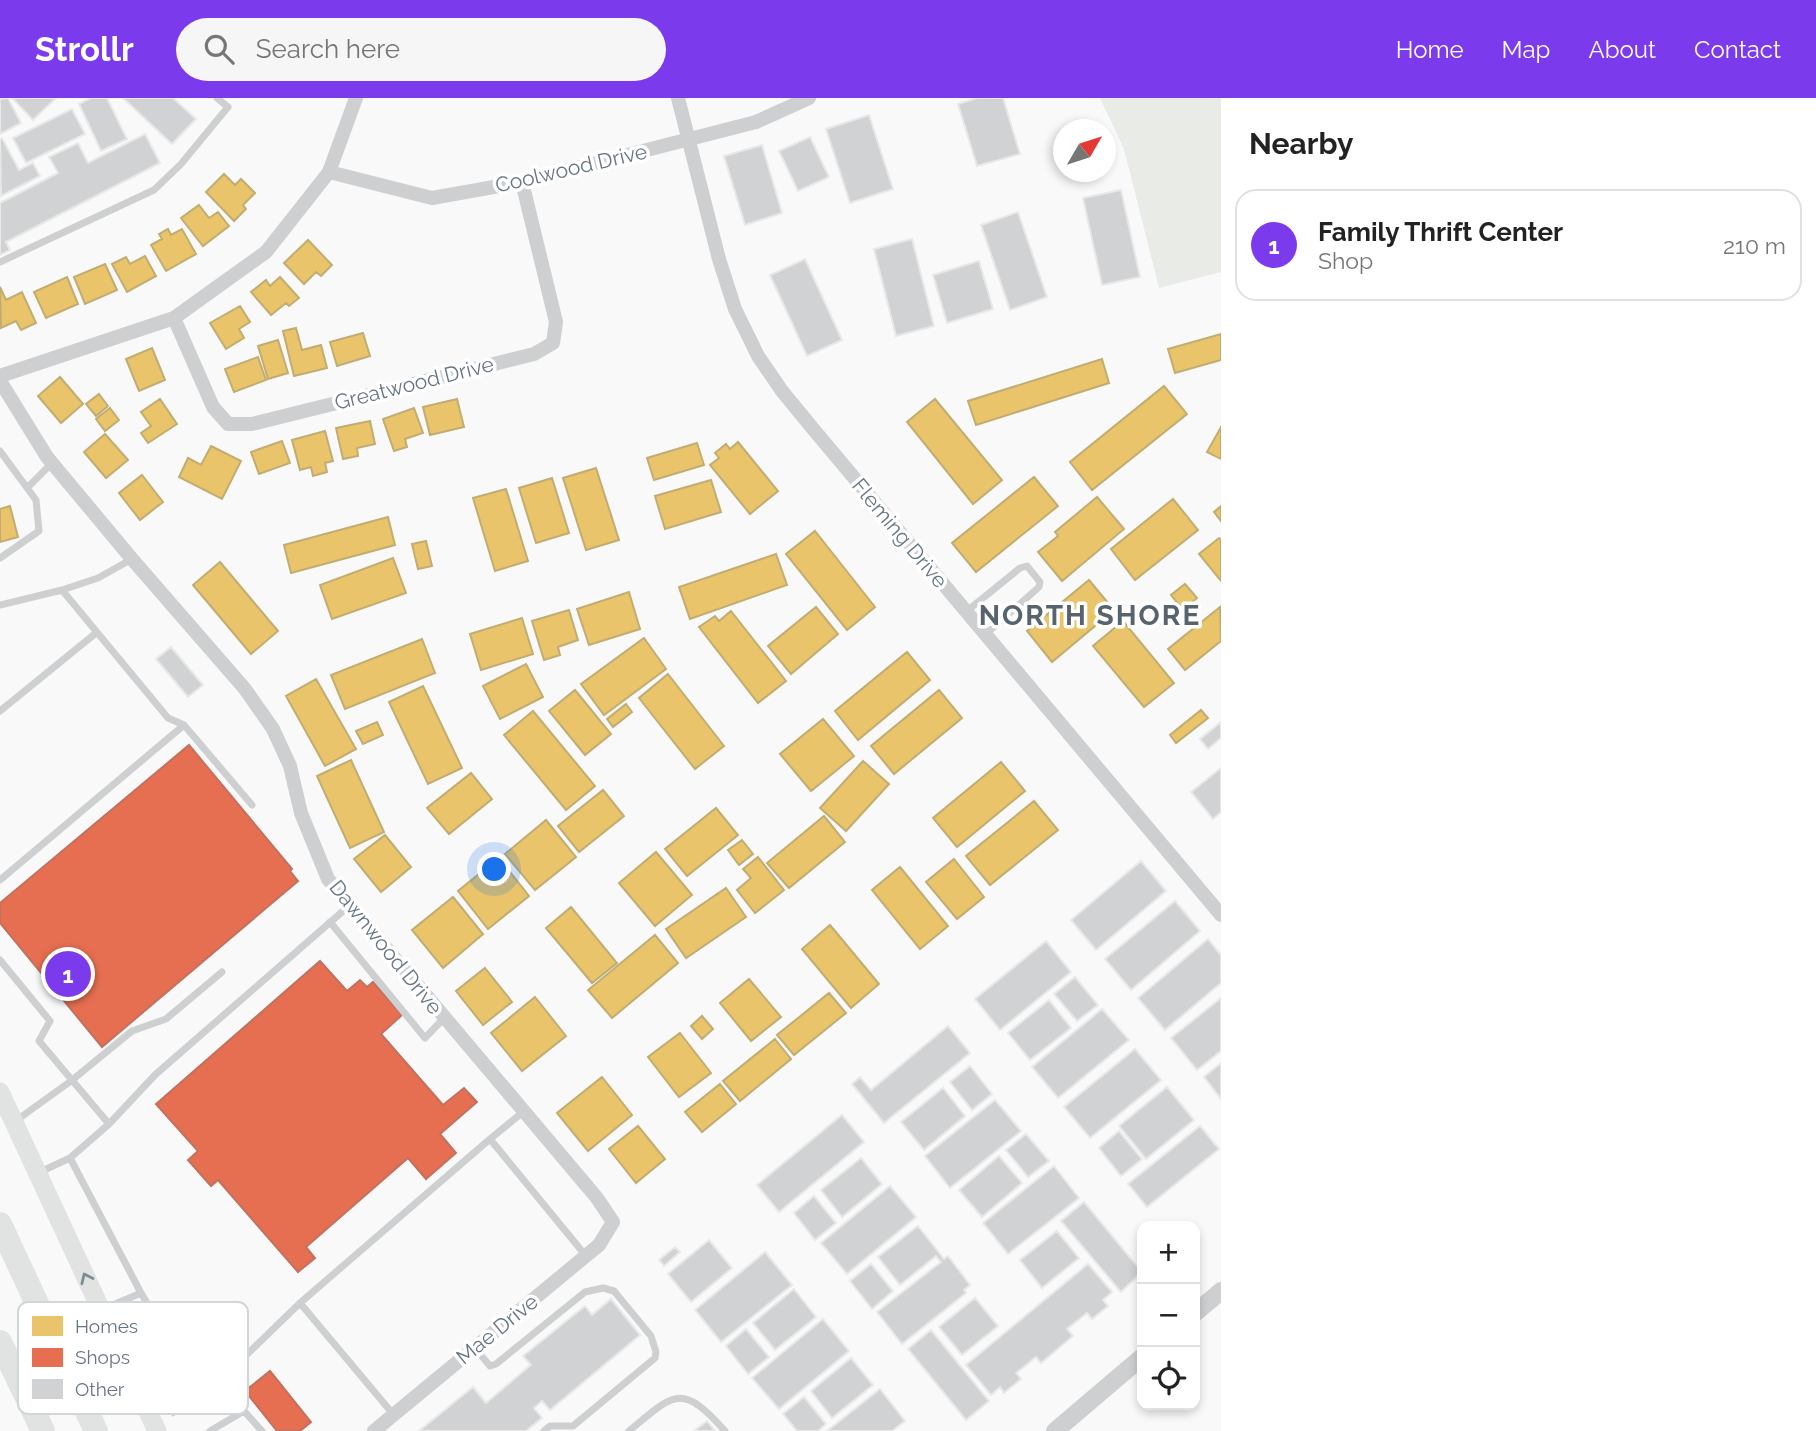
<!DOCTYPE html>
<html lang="en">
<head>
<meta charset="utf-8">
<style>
  :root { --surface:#fff; --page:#f6f6f6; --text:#222; --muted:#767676; --line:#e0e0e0; --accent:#7c3aed }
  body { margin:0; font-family:Raleway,sans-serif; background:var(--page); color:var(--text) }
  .controls { position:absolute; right:21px; bottom:21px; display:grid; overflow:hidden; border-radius:14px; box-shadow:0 4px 10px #0003 }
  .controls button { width:63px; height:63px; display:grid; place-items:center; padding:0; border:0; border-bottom:2px solid var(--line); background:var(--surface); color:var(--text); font:35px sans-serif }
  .compass { position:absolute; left:1053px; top:21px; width:63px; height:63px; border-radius:50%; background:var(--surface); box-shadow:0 4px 10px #0003; rotate:51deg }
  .you { position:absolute; left:495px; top:772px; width:24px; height:24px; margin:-18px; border:5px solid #fff; border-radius:50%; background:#1a73e8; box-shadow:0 0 0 10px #1a73e833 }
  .badge { display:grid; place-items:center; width:46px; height:46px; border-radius:50%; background:var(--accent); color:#fff; font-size:23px; font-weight:700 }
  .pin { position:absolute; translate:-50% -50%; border:4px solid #fff; box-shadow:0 2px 7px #0006 }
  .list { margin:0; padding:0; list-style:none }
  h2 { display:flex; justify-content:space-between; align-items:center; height:91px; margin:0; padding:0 28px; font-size:30px }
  h2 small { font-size:23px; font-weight:400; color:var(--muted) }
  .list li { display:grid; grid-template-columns:46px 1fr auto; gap:21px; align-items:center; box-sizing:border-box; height:112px; margin:0 14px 14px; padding:0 14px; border:2px solid var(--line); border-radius:21px }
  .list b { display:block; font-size:26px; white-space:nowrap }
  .list p { margin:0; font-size:23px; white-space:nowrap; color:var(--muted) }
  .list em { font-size:23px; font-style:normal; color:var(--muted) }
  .icon { flex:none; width:38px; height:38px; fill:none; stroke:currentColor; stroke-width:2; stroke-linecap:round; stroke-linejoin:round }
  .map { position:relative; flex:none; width:1221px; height:1333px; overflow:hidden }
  header { display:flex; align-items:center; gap:42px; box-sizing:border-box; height:98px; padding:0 35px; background:var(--accent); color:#fff }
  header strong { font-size:33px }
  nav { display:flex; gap:38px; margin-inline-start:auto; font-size:24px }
  .search { width:490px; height:63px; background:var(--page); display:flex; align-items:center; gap:18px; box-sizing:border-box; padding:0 24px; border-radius:38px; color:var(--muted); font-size:26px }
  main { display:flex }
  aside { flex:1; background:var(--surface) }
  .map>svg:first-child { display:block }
  .green { fill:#e8ebe6 }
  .homes { fill:#e9c46a; stroke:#c1ad72; stroke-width:2 }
  .shops { fill:#e76f51; stroke:#c07160; stroke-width:2 }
  .building { fill:#d0d2d3; stroke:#e8e8e8; stroke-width:2 }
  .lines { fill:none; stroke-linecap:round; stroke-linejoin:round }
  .path { stroke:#cbcccd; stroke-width:2.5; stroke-dasharray:3.5 3.5; stroke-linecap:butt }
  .service { stroke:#cecfd0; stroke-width:7 }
  .minor { stroke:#cecfd0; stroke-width:14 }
  .tertiary { stroke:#cecfd0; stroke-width:18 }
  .secondary { stroke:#e1e2e2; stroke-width:19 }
  .motorway { stroke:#e1e2e2; stroke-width:24 }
  .oneway { stroke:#7e8c96 }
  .labels { text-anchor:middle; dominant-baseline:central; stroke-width:7; stroke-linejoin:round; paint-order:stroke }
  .street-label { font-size:21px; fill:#657683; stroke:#fff }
  .district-label { font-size:28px; font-weight:bold; letter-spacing:2px; fill:#57646e; stroke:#fff }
  .key { fill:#fff; stroke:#d1d6da; stroke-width:2 }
  .key-label { font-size:19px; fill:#657683 }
</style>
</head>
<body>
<header>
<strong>Strollr</strong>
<div class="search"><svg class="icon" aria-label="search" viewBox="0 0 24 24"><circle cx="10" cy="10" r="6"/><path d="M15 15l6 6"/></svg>Search here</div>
<nav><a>Home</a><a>Map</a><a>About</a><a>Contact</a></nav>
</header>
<main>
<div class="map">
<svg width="1221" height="1333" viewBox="0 0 1221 1333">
  <rect width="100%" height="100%" fill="#f9f9f9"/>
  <path class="green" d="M1100 0H1221V174L1159 190 1124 51Z"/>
  <path class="homes" d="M224 76 235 87 241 81 255 95 243 107 246 111 234 123 206 94Z
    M199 107 209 120 218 114 229 128 203 148 181 120Z
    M168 131 171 137 182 131 196 156 166 173 151 147 162 141 159 136Z
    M308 142 332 167 321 178 316 174 304 186 284 165Z
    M145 158 156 178 127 194 112 166 126 159 130 166Z
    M105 166 117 192 85 206 74 179Z
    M67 179 78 206 46 220 34 194Z
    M280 179 299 200 289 208 286 205 271 217 251 194 266 182 270 188Z
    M0 189 6 202 22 194 36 225 21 232 16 223 1 230Z
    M240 208 250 224 239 231 244 240 226 251 210 225Z
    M296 230 302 252 321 247 327 270 294 278 283 233Z
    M363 235 370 258 337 268 330 244Z
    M1221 236V262L1175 275 1168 251Z
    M278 242 288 275 268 281 258 248Z
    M152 250 165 282 139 293 126 261Z
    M258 259 266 282 234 294 225 271Z
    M1102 261 1109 285 976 327 968 303Z
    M60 279 83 306 61 325 38 298Z
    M1164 288 1187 316 1092 392 1070 364Z
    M99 296 108 308 96 318 86 306Z
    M160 301 177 326 148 345 141 335 151 328 141 314Z
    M457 301 464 329 430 337 423 309Z
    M935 301 1002 382 973 406 907 324Z
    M110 310 119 322 105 333 96 321Z
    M414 310 423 335 405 341 407 349 394 353 383 321Z
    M370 323 375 346 357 350 358 358 343 361 336 330Z
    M1221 329V361L1207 354Z
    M325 333 333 363 325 365 327 374 313 378 311 369 300 372 292 342Z
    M105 336 128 362 106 380 84 354Z
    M282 343 290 365 259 376 251 354Z
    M738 344 778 393 750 416 710 367 719 360 715 355 726 346 730 351Z
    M697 345 704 367 654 382 647 360Z
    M211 348 241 363 222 401 179 379 188 360 201 367Z
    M596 370 619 442 586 452 563 380Z
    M142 377 163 404 140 422 119 395Z
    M1034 379 1058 408 976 474 952 445Z
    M552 380 569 435 536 445 519 390Z
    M711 382 721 414 665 431 655 398Z
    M506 391 528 463 495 473 473 400Z
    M1097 399 1124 431 1062 483 1038 454 1058 438 1055 434Z
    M1173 401 1198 432 1135 482 1111 451Z
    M10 408 18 439 0 444V411Z
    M1221 408V423L1214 414Z
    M388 419 395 447 291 475 284 447Z
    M815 433 875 509 847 532 786 456Z
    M1219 440 1221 442V483L1199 456Z
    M426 443 432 468 418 471 412 446Z
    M776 456 787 487 690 521 679 489Z
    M393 460 406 495 332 521 320 487Z
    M220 464 278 533 251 556 193 487Z
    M1089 482 1114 512 1052 564 1027 533Z
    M1185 486 1197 500 1183 512 1171 497Z
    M629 494 640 531 589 547 577 511Z
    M816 509 838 536 791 576 768 548Z
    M1220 509 1221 543 1185 572 1168 551Z
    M569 512 578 542 558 549 560 557 544 562 532 523Z
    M731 513 786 583 758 605 699 529 715 518 719 523Z
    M522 520 533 556 481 572 470 536Z
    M1123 523 1174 585 1144 609 1093 548Z
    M644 540 666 571 604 617 581 586Z
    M422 541 435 575 345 611 331 577Z
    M907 554 930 582 858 642 835 613Z
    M526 566 543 599 500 621 483 588Z
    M668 576 724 648 695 671 639 600Z
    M316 581 356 651 325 668 286 598Z
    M423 588 462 670 428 686 389 604Z
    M575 592 611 636 585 657 549 613Z
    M939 592 962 620 894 676 871 648Z
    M626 606 632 614 613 629 607 621Z
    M1201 612 1208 620 1176 645 1170 637Z
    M533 613 595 688 566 712 504 637Z
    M823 621 854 658 811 693 780 656Z
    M377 624 383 637 363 646 356 633Z
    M351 662 384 734 350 750 317 678Z
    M863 663 889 686 846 733 820 710Z
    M1001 664 1025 693 957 749 933 720Z
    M471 675 492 701 449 736 427 710Z
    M603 692 624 718 579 754 558 728Z
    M1034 703 1058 732 990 787 966 758Z
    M716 710 738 737 687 778 665 751Z
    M824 718 845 744 789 790 767 765Z
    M546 722 576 759 535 792 505 756Z
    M385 737 411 769 381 794 354 761Z
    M742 742 753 756 739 767 728 752Z
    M656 754 692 797 655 828 619 785Z
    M758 759 784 792 755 815 737 792 751 780 743 771Z
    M499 760 529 798 488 831 458 793Z
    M954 761 984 799 957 821 926 784Z
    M900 769 948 828 920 851 872 792Z
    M726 790 746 819 686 860 666 831Z
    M453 799 483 836 443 870 412 832Z
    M571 809 617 865 592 885 546 830Z
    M830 827 879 886 851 910 802 851Z
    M655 837 678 865 612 920 588 892Z
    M485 870 512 904 483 927 456 893Z
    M749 881 781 919 751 943 720 905Z
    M829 895 846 915 794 957 777 937Z
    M535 899 566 938 522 973 491 935Z
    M702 918 713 931 702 941 691 928Z
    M680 935 711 975 679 999 648 959Z
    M775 941 791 961 740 1003 723 983Z
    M602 979 632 1017 588 1053 557 1015Z
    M720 986 736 1006 702 1034 685 1014Z
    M638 1028 665 1061 636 1085 609 1051Z"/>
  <path class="shops" d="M189 647 292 771 290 773 298 783 102 949 0 825V805Z
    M320 863 347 893 360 882 367 889 373 884 402 917 381 936 443 1007 464 990 477 1004 440 1036 456 1055 426 1081 408 1060 306 1149 315 1160 298 1174 218 1082 211 1088 188 1062 198 1053 156 1006Z
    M270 1273 311 1324 300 1333H277L245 1293Z"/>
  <path class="building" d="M8 0 21 25 0 36V1Z
    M12 0H56L33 22Z
    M91 0H107L127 41 101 53 79 6Z
    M123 0H173L196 21 172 46Z
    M977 0H1003L1020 56 977 68 958 6Z
    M72 11 85 36 26 65 13 40Z
    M869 17 893 91 850 105 826 31Z
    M145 36 160 65 6 144 10 152 0 157V105L58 75 49 59 78 45 88 65Z
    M810 39 829 79 798 93 779 53Z
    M2 40 19 72 33 65 40 78 1 98 0 41Z
    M762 47 782 115 745 127 724 58Z
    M1121 92 1140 179 1102 187 1083 100Z
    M1018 114 1047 199 1010 212 981 127Z
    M912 141 934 228 896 238 874 151Z
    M805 161 842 242 807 258 770 177Z
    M979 163 993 211 947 225 933 177Z
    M171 549 203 587 188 599 156 561Z
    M1221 624V640L1208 651 1200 641Z
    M1221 670V714L1213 721 1191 694Z
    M1141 763 1166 793 1096 852 1071 822Z
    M1175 803 1200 833 1131 892 1105 861Z
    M1208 841 1221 857V885L1165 932 1138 900Z
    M1046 843 1071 874 1000 932 975 901Z
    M1075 879 1098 907 1077 923 1054 896Z
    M1221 900V953L1197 972 1171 940Z
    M1049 902 1071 930 1030 962 1008 935Z
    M1102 911 1129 942 1058 1000 1032 969Z
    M948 928 970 955 884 1025 852 986 860 979 871 992Z
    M1135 951 1161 982 1090 1040 1064 1009Z
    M1221 965V1001L1204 979Z
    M970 968 992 996 972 1012 950 984Z
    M1167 989 1194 1022 1146 1061 1119 1028Z
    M943 990 965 1018 924 1052 901 1024Z
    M995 1002 1021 1033 950 1090 925 1058Z
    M842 1017 864 1044 779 1114 757 1087Z
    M1200 1028 1219 1051 1147 1109 1128 1086Z
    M1119 1033 1142 1061 1121 1078 1099 1050Z
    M1026 1036 1049 1063 1028 1079 1006 1052Z
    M999 1058 1022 1085 982 1119 959 1092Z
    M861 1060 882 1086 842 1119 821 1092Z
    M1054 1068 1079 1100 1008 1156 983 1125Z
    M890 1088 916 1119 847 1176 821 1145Z
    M814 1098 836 1125 815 1142 794 1115Z
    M1084 1104 1142 1174 1121 1194 1061 1123Z
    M918 1128 944 1161 948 1158 970 1187 964 1192 966 1195 902 1246 877 1214 941 1164 936 1158 900 1187 878 1159Z
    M1057 1133 1079 1160 1042 1190 1020 1162Z
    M709 1142 732 1170 691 1204 668 1176Z
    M675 1149 680 1154 664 1168 659 1162Z
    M765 1154 792 1187 721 1244 695 1212Z
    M871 1166 893 1193 872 1211 850 1183Z
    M1088 1166 1112 1194 1103 1202 1108 1208 1092 1221 1087 1215 1067 1231 1073 1238 1041 1265 1036 1259 1016 1275 1021 1281 1004 1295 1000 1289 991 1297 966 1267Z
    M794 1191 816 1219 775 1252 753 1225Z
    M975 1200 998 1228 962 1257 939 1229Z
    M611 1201 640 1237 550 1312 542 1303 534 1310 542 1320 526 1333H419L473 1289 486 1305 531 1267 523 1258 585 1208 592 1217Z
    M823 1221 849 1253 779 1311 752 1280Z
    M746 1231 769 1259 748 1276 726 1248Z
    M931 1232 989 1303 966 1322 908 1251Z
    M851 1260 873 1287 832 1320 811 1293Z
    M880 1291 905 1323 892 1333H827Z
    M804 1299 826 1326 818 1333H797L783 1316Z
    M707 1323 715 1333H694Z"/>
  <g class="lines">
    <path class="path" d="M167 1314 203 1300 204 1297 191 1268 199 1265 214 1297 169 1319"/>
    <path class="service" d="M0 164 154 92 181 66 228 9 217 0
      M0 353 36 402 39 433 0 460
      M28 389 52 365
      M62 492 98 480 132 461
      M0 507 62 492 168 620 184 627 252 707
      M967 513 1020 470 1027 468 1040 484 1039 489 985 537
      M0 613 96 535
      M0 782 184 627
      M330 824 425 940 444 920
      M0 862 50 923 39 943 109 1026
      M523 1014 490 1041 586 1158
      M14 1024 71 983 132 933 166 921 222 874
      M70 1060 109 1026 156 976 350 807
      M38 1075 70 1060 141 1195
      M101 1212 141 1195 168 1240 197 1241 235 1268
      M474 1249 490 1268 496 1266 585 1194 603 1190 614 1193 651 1238 656 1254 655 1260 573 1328H550L544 1333
      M126 1264 168 1240
      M393 1316 300 1205 490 1041
      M210 1333 244 1313
      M262 1333 244 1313 233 1291 235 1268 300 1205
      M629 1333C675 1295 681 1284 725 1333"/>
    <path class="minor" d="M678 0 719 161 735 211 758 258 782 293 814 332 1221 817
      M329 74 432 100 522 84 756 24 809 0
      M174 220 213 309 228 326H252L534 256 553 245 556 224 522 84
      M0 278 174 220 266 154 329 74 356 0
      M0 283 47 359 132 461 245 591 273 631 290 668 301 715 328 781 597 1100 613 1124 599 1147 374 1333"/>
    <path class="tertiary" d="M1195 1215 1221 1193
      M1055 1333 1142 1259"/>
    <path class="secondary" d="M0 994 157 1333"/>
    <path class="motorway" d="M0 1126 96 1333
      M0 1244 43 1333"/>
  </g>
  <defs><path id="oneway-chevron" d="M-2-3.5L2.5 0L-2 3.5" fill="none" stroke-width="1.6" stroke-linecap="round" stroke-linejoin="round" transform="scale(1.75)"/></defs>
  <use class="oneway" href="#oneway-chevron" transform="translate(86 1180) rotate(-115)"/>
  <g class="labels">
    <g class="street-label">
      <text transform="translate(571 70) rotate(-13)">Coolwood Drive</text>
      <text transform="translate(414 285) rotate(-14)">Greatwood Drive</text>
      <text transform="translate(900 435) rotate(50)">Fleming Drive</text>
      <text transform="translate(386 849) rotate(51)">Dawnwood Drive</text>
      <text transform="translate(497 1231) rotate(-39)">Mae Drive</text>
    </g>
    <g class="district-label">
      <text x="1090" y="517">NORTH SHORE</text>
    </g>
  </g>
  <rect x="18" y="1204" width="230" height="112" rx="10" class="key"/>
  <rect x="32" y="1218" width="31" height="20" fill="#e9c46a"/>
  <rect x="32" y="1250" width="31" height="19" fill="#e76f51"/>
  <rect x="32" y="1281" width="31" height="20" fill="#d0d2d3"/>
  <g class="key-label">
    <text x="75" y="1235">Homes</text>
    <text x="75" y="1266">Shops</text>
    <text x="75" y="1298">Other</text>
  </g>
</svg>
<div class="controls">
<button>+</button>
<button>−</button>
<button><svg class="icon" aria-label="locate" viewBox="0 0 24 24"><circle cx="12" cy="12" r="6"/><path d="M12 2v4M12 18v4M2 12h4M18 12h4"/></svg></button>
</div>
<svg class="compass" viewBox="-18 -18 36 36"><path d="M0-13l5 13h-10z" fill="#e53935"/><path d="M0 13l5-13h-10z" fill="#767676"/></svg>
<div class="you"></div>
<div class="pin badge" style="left:68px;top:876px">1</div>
</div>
<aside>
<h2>Nearby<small></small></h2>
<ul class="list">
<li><span class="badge">1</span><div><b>Family Thrift Center</b><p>Shop</p></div><em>210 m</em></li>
</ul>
</aside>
</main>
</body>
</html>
